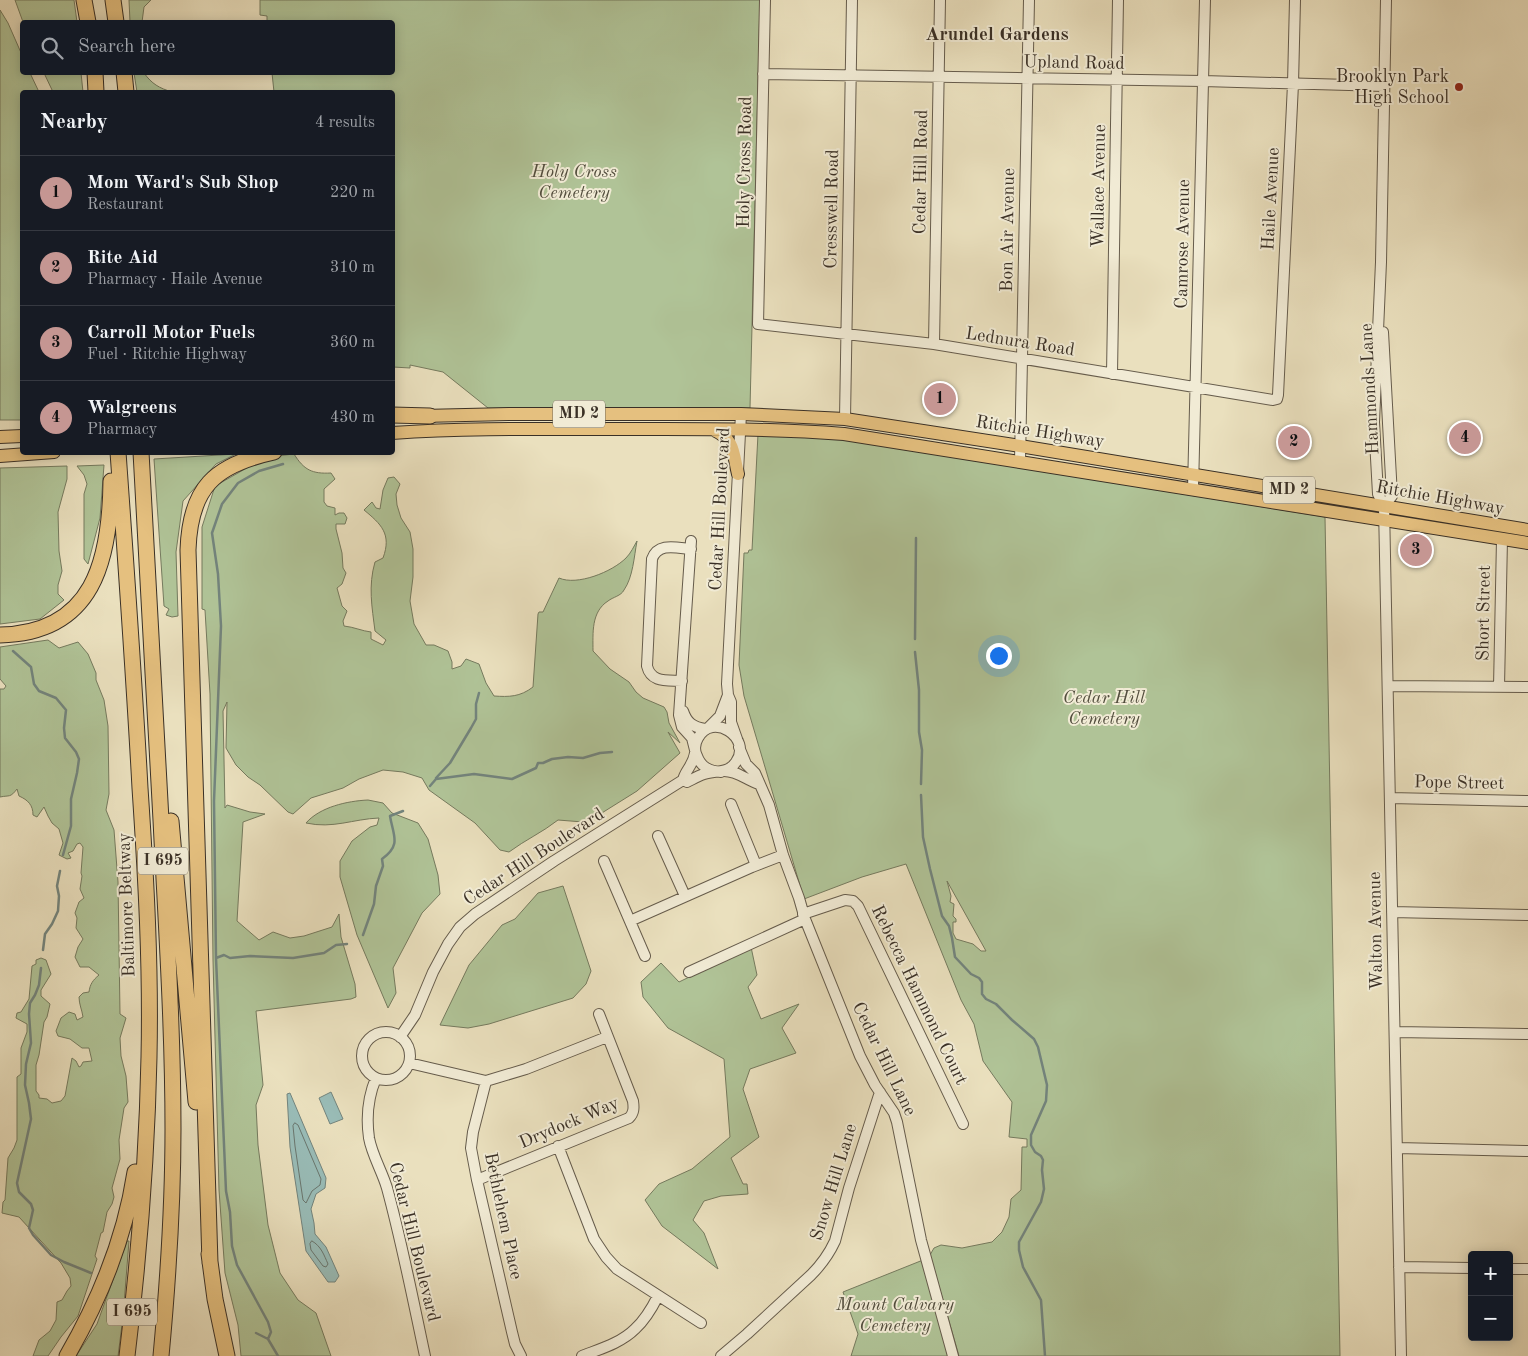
<!DOCTYPE html>
<html lang="en">
<head>
<meta charset="utf-8">
<style>
  :root { --surface:#171b24; --page:#20242c; --text:#f1f3f6; --muted:#9ea1a6; --line:#363941; --accent:#c59692 }
  body { margin:0; font-family:"Old Standard TT",serif; background:var(--page); color:var(--text) }
  .controls { position:absolute; right:15px; bottom:15px; display:grid; overflow:hidden; border-radius:5px; box-shadow:0 2px 12px #0003 }
  .controls button { width:45px; height:45px; display:grid; place-items:center; padding:0; border:0; border-bottom:1px solid var(--line); background:var(--surface); color:var(--text); font:25px sans-serif }
  .you { position:absolute; left:998px; top:655px; width:18px; height:18px; margin:-12px; border:4px solid #fff; border-radius:50%; background:#1a73e8; box-shadow:0 0 0 8px #1a73e833 }
  .badge { display:grid; place-items:center; width:32px; height:32px; border-radius:50%; background:var(--accent); color:#111; font-size:16px; font-weight:700 }
  .pin { position:absolute; translate:-50% -50%; border:2px solid #fff; box-shadow:0 1px 5px #0006 }
  .list { margin:0; padding:0; list-style:none }
  h2 { display:flex; justify-content:space-between; align-items:center; height:65px; margin:0; padding:0 20px; font-size:21px }
  h2 small { font-size:16px; font-weight:400; color:var(--muted) }
  .list li { display:grid; grid-template-columns:32px 1fr auto; gap:15px; align-items:center; box-sizing:border-box; height:75px; padding:0 20px; border-top:1px solid var(--line) }
  .list b { display:block; font-size:19px; white-space:nowrap }
  .list p { margin:0; font-size:16px; white-space:nowrap; color:var(--muted) }
  .list em { font-size:16px; font-style:normal; color:var(--muted) }
  .icon { flex:none; width:28px; height:28px; fill:none; stroke:currentColor; stroke-width:2; stroke-linecap:round; stroke-linejoin:round }
  .map { position:relative; flex:none; width:1528px; height:1356px; overflow:hidden }
  .search { position:absolute; background:var(--surface); box-shadow:0 2px 12px #0003; left:20px; top:20px; width:375px; height:55px; display:flex; align-items:center; gap:12px; box-sizing:border-box; padding:0 18px; border-radius:5px; color:var(--muted); font-size:19px }
  .panel { position:absolute; background:var(--surface); box-shadow:0 2px 12px #0003; left:20px; top:90px; width:375px; height:365px; border-radius:5px }
  .map>svg:first-child { display:block }
  .green { fill:#b0c397; stroke:#757a5e; fill-rule:evenodd }
  .water { fill:#99bcb7; stroke:#73847d }
  .lines { fill:none; stroke-linecap:round; stroke-linejoin:round }
  .shore { stroke:#6a766e; stroke-width:1 }
  .stream { stroke:#73847d; stroke-width:2.5 }
  .minor-casing { stroke:#665c4c; stroke-width:12 }
  .major-casing { stroke:#3a3026; stroke-width:14 }
  .highway-casing { stroke:#3a3026; stroke-width:17 }
  .minor { stroke:#f1ebd5; stroke-width:10 }
  .major { stroke:#e5c07f; stroke-width:12 }
  .highway { stroke:#e5c07f; stroke-width:15 }
  .poi-dot { fill:#8f2418; stroke:#f1ebd5; stroke-width:2 }
  .labels { text-anchor:middle; dominant-baseline:central; stroke-width:4; stroke-linejoin:round; paint-order:stroke }
  .shield { fill:#f1ebd5; stroke:#71685a; stroke-width:1 }
  .shield-label { font-size:16px; font-weight:bold; fill:#3a3026 }
  .street-label { font-size:18px; fill:#3a3026; stroke:#f1ebd5 }
  .poi-label { font-size:18px; fill:#3a3026; stroke:#f1ebd5; text-anchor:end }
  .park-label { font-size:18px; font-style:italic; fill:#524d3d; stroke:#f1ebd5 }
  .neighbourhood-label { font-size:19px; font-weight:bold; fill:#3a3026; stroke:#f1ebd5 }
</style>
</head>
<body>
<div class="map">
<svg width="1528" height="1356" viewBox="0 0 1528 1356">
  <rect width="100%" height="100%" fill="#eae0be"/>
  <filter id="stains"><feTurbulence type="fractalNoise" baseFrequency=".004" numOctaves="4"/><feColorMatrix values="0 0 0 0 .2 0 0 0 0 .09 0 0 0 0 .02 0 0 0 .5 -.17"/></filter>
  <radialGradient id="worn" r=".72"><stop offset=".6" stop-color="#630" stop-opacity="0"/><stop offset="1" stop-color="#630" stop-opacity=".3"/></radialGradient>
  <path class="green" d="M15 0H74L77 22H23Z
    M129 0H151L144 7 142 22H130Z
    M260 0H760L750 408H488L443 372 410 365V368L393 367 392 92H274L272 73 392 72V22H267V16L260 15Z
    M0 10 8 23 22 55V72L30 73 39 92H22V420H0Z
    M44 73H81L83 92H53Z
    M134 73H144C152 84 159 88 172 92H137Z
    M758 434 843 439 1325 517 1340 1356H959L930 1255 934 1248 941 1245 962 1248 992 1242 1002 1232 1009 1217 1011 1199 1021 1190 1022 1147H1027V1139L1009 1137 1012 1102 983 1061 974 1024 961 1000 906 864 862 877 804 899 744 696 739 665 744 553H748L749 550H752ZM947 881 986 951H981L973 944 956 939 953 933V922H956V919L953 916 954 904 950 902 951 896Z
    M236 454 216 464 183 501 176 552 178 616 172 617 166 615 169 609 164 606 154 459Z
    M294 454C304 470 312 474 331 473L335 479 324 489V502L327 506 335 508V515L339 513H344L347 518 345 524H336V529L342 553 343 568 346 573 342 584 337 588 342 606 347 611 343 621 344 626C354 627 362 631 371 632V639L383 645 386 640 375 631C372 607 368 586 375 562L383 558C392 534 381 524 364 510L372 502 376 508 380 509 383 490 388 478 394 477 400 484 396 494 397 505 401 518 410 532 413 549V577L410 601 414 624 426 645H434L448 651 452 662V669L461 666 466 659 479 664 486 683 494 696C509 697 520 697 533 687L538 614 539 612H543L559 578C577 586 612 572 626 558 631 553 634 546 637 541 634 557 633 577 624 590 621 596 613 597 608 601 591 612 593 633 593 651L610 669 629 682 636 692 643 698 664 707 667 712 669 723 680 743 668 732 680 753 637 791 597 816 583 822 558 820C543 832 525 840 509 852L500 850 475 823 429 790 422 778 403 772 383 770 359 779 343 788 311 798 293 814 288 812 260 785 248 777 236 765 226 748 227 702 223 711 225 808 227 805 250 812 265 814 243 822 237 921 259 940 273 932 290 938 304 936 332 927 339 914 341 937 355 984 356 997 351 999 256 1011 263 1085 256 1105 258 1145 268 1225 280 1273 298 1300 316 1313 331 1356H241L238 1325 225 1273 219 1190 213 960 210 694 205 610 202 609V527L215 486 261 460 267 457Z
    M104 465 100 518 88 564 84 559V494L87 484 84 475 77 466Z
    M67 466V479L58 512 59 551 62 571 58 585V594L64 600 40 619 0 624V468Z
    M48 640 59 648 78 642 88 654 96 673V680L104 700 108 726 109 794 106 810 114 830 118 882 120 1014 126 1018 120 1038 121 1056 126 1076 128 1102 124 1108 119 1140 120 1159 112 1188 114 1197 112 1204 107 1212 103 1232 101 1233 95 1256 97 1259 78 1316 61 1337 48 1356H33L39 1340 50 1331 56 1320 57 1302 62 1300 67 1291 71 1286 70 1278 61 1263 19 1217 2 1213 3 1202 5 1200 8 1158 14 1148 17 1140V1077L21 1074V1048L27 1032V1024L16 1018 17 1013 21 1012 29 999 32 966 36 964V960L41 958 46 960 51 974 41 990V996L50 1004 47 1017 44 1022 39 1055 36 1065V1091L39 1095V1098L47 1099 52 1103 61 1101 65 1096 72 1058 76 1061 79 1067 81 1066 83 1062 92 1061 89 1048H82L70 1039 58 1036 56 1031 61 1018 69 1012 75 1014 77 1020 83 1017C82 1010 79 1004 79 997L83 993 89 992C90 984 93 980 99 975L89 967H80L75 957 78 947 83 939 76 928 77 918 75 913 79 902 84 898 80 889 82 876 81 873 83 847 80 843 77 844 73 851 68 853 71 858 67 859 59 855 63 843 59 829 52 823 48 816 44 807 37 817 33 815C33 805 28 800 19 796L17 789C10 798 10 795 0 797V689H4L6 686 0 679V647Z
    M368 800 383 803 392 813 418 823 428 839 438 875 440 894 422 913 393 968 396 993 388 1008 357 935 340 877V861L352 841 370 827 377 825 379 818C353 819 333 829 306 823 320 807 347 801 368 800Z
    M563 886 591 971 586 984 573 998 489 1024 468 1028 440 1025 469 965 502 925 515 919 538 893Z
    M751 947 757 975 748 987 761 1019 799 1004 782 1028 796 1053 750 1069 743 1089 759 1137 731 1158 743 1184H747L748 1194 721 1196 704 1201 693 1220 704 1233 718 1269 662 1226 645 1200 659 1184 692 1169 730 1137 724 1059 668 1028 643 997 641 982 661 963 679 982Z
    M127 1241H129L123 1317 118 1356H76L97 1324Z
    M923 1260 952 1356H851L858 1334 843 1292Z"/>
  <path class="water" d="M331 1092 343 1119 330 1124 319 1098Z
    M290 1093 326 1178 325 1188 316 1194 311 1209 314 1223 315 1234 326 1247 339 1276 335 1282H328L306 1251 290 1147 287 1094Z"/>
  <g class="lines">
    <path class="shore" d="M295 1123 298 1125 321 1179 320 1185 312 1191 306 1203 303 1200 295 1146 293 1126Z
      M312 1241C321 1246 324 1255 328 1264L326 1267 323 1266 311 1250 310 1244Z"/>
    <path class="stream" d="M915 639 916 538
      M13 651 31 667 34 684 39 691 56 698 66 710 64 728 65 738 76 752 79 759 77 773 71 799V826L63 855
      M915 652 919 690V732L922 750 921 784
      M436 778 450 763 471 728 476 719V704L479 693
      M430 786 436 779 474 774 512 779 536 768 538 763H543L552 759 568 757 583 758 600 753 612 752
      M921 795 923 837 930 869 942 916 949 926 952 938 955 957 971 974 979 978 982 982V994L986 999 996 1004 1012 1020 1034 1039 1038 1047 1047 1085 1046 1101 1031 1135V1145L1035 1152 1041 1156 1043 1160 1042 1170 1044 1189 1041 1202 1019 1242V1250L1023 1267 1041 1300 1045 1356
      M363 935 374 904 376 886 383 866 382 859C402 845 393 835 390 816L403 811
      M43 950 45 934 52 924 58 911 59 896 57 886 60 871
      M216 958 224 955 230 958 250 956 293 958 324 953 336 945 347 944
      M41 968 39 985 35 995 30 1003 29 1014 31 1043 26 1064 25 1085 29 1103 31 1119 17 1183 19 1192 31 1204 33 1210 29 1228 33 1235 51 1255 64 1262 91 1273
      M256 1333 268 1339 278 1356
      M268 1339 271 1332 268 1322 237 1265 232 1246 230 1212 226 1191 216 958 214 801 221 626 218 574 212 533 222 504 238 483 259 471 283 464"/>
    <defs>
      <path id="minor" d="M765 0 758 324 934 344 1273 400 1277 399 1278 395 1293 84 1295 0
        M1386 0 1381 262 1374 422 1378 494 1384 506 1401 1356
        M763 74 1203 81 1384 86
        M1383 332 1392 496 1384 506
        M934 344 940 0
        M1112 374 1118 0
        M845 419 852 0
        M1020 461 1029 0
        M1193 489 1205 0
        M691 541 679 715 682 727 692 738 695 750
        M682 681C667 680 651 683 647 666L652 559C658 542 677 548 691 549
        M1388 686 1528 687
        M1499 687 1502 539
        M683 711C687 723 693 727 705 729
        M709 727 720 716 728 695
        M737 739 731 722V702L728 695 727 684 741 414
        M739 747 746 764 755 773 769 805 783 855 799 898 805 919 860 1056 875 1085 894 1113 897 1122 921 1240 953 1356
        M724 771C738 771 746 780 759 784
        M683 780 687 782C693 779 698 776 704 774 716 770 728 774 736 762 753 738 712 711 698 738 695 743 694 750 697 756 701 767 709 771 721 772
        M1390 798 1528 801
        M731 804 756 865
        M658 836 685 896
        M604 861 645 956
        M1392 912 1528 915
        M803 914 845 900 853 901 858 906 963 1124
        M630 921 752 867 783 855
        M689 972 805 919
        M362 1056a24 24 0 1 1 48 0a24 24 0 1 1-48 0Z
        M1395 1032 1528 1034
        M400 1037 415 1015 433 972 448 944 460 927 475 914 554 861 683 780C685 770 693 766 695 753
        M409 1063 486 1081 526 1069 607 1037
        M376 1078C368 1097 366 1117 369 1138 372 1155 382 1171 387 1188 402 1243 413 1300 425 1356
        M486 1081 473 1132 471 1148 477 1180 512 1332 515 1344 521 1356
        M558 1146 594 1239 606 1257 617 1269 701 1323
        M1397 1148 1528 1151
        M477 1180 629 1118C634 1113 634 1108 633 1101L599 1014
        M1399 1267 1472 1268
        M1509 1269H1528
        M582 1356C600 1349 621 1343 635 1329 645 1320 652 1308 658 1296
        M721 1356 747 1334 811 1275C821 1265 829 1254 835 1241L849 1188 880 1092"/>
      <path id="major" d="M422 416 509 414H741L845 419 1020 446 1528 530
        M714 430C735 440 733 453 738 474
        M392 433C467 428 542 429 616 429 692 429 768 428 844 434L1528 543
        M0 437 22 436
        M0 456 54 452"/>
      <path id="highway" d="M84 0 88 22
        M113 0 116 22
        M95 72 96 92
        M124 72 126 92
        M392 415 430 416
        M118 452C126 564 134 676 140 788 146 878 151 967 149 1057 147 1157 139 1257 127 1356
        M141 452C148 575 154 698 161 820 166 923 173 1026 173 1129 173 1205 168 1281 161 1356
        M0 635C94 633 110 560 111 481
        M171 821 196 1102
        M209 1254 215 1299 227 1356
        M210 1263 188 550C190 488 214 465 274 452
        M67 1356C100 1299 125 1238 135 1172"/>
    </defs>
    <use href="#minor" class="minor-casing"/>
    <use href="#major" class="major-casing"/>
    <use href="#highway" class="highway-casing"/>
    <use href="#minor" class="minor"/>
    <use href="#major" class="major"/>
    <use href="#highway" class="highway"/>
  </g>
  <circle class="poi-dot" cx="1459" cy="87" r="5"/>
  <g class="labels">
    <g class="shield">
      <rect x="553" y="400.5" width="52" height="27" rx="4"/>
      <rect x="1263" y="476.5" width="52" height="27" rx="4"/>
      <rect x="138" y="847.5" width="50" height="27" rx="4"/>
      <rect x="107" y="1298.5" width="50" height="27" rx="4"/>
    </g>
    <g class="shield-label">
      <text x="579" y="414">MD 2</text>
      <text x="1289" y="490">MD 2</text>
      <text x="163" y="861">I 695</text>
      <text x="132" y="1312">I 695</text>
    </g>
    <g class="street-label">
      <text transform="translate(1074 63) rotate(1)">Upland Road</text>
      <text transform="translate(745 162) rotate(-89)">Holy Cross Road</text>
      <text transform="translate(921 172) rotate(-89)">Cedar Hill Road</text>
      <text transform="translate(1099 186) rotate(-89)">Wallace Avenue</text>
      <text transform="translate(1271 199) rotate(-87)">Haile Avenue</text>
      <text transform="translate(832 209) rotate(-89)">Cresswell Road</text>
      <text transform="translate(1008 230) rotate(-89)">Bon Air Avenue</text>
      <text transform="translate(1183 244) rotate(-89)">Camrose Avenue</text>
      <text transform="translate(1020 342) rotate(9)">Lednura Road</text>
      <text transform="translate(1370 389) rotate(-93)">Hammonds Lane</text>
      <text transform="translate(1040 432) rotate(9)">Ritchie Highway</text>
      <text transform="translate(1440 498) rotate(10)">Ritchie Highway</text>
      <text transform="translate(720 509) rotate(-87)">Cedar Hill Boulevard</text>
      <text transform="translate(1484 613) rotate(-89)">Short Street</text>
      <text transform="translate(1459 783) rotate(1)">Pope Street</text>
      <text transform="translate(534 857) rotate(-33)">Cedar Hill Boulevard</text>
      <text transform="translate(127 905) rotate(-92)">Baltimore Beltway</text>
      <text transform="translate(1376 931) rotate(-91)">Walton Avenue</text>
      <text transform="translate(919 995) rotate(64)">Rebecca Hammond Court</text>
      <text transform="translate(884 1059) rotate(64)">Cedar Hill Lane</text>
      <text transform="translate(569 1123) rotate(-23)">Drydock Way</text>
      <text transform="translate(834 1182) rotate(-73)">Snow Hill Lane</text>
      <text transform="translate(503 1216) rotate(78)">Bethlehem Place</text>
      <text transform="translate(414 1242) rotate(76)">Cedar Hill Boulevard</text>
    </g>
    <g class="poi-label">
      <text x="1449" y="77">Brooklyn Park<tspan x="1449" dy="21">High School</tspan></text>
    </g>
    <g class="park-label">
      <text x="574" y="172">Holy Cross<tspan x="574" dy="21">Cemetery</tspan></text>
      <text x="1104" y="698">Cedar Hill<tspan x="1104" dy="21">Cemetery</tspan></text>
      <text x="895" y="1305">Mount Calvary<tspan x="895" dy="21">Cemetery</tspan></text>
    </g>
    <g class="neighbourhood-label">
      <text x="997" y="35">Arundel Gardens</text>
    </g>
  </g>
  <rect width="100%" height="100%" filter="url(#stains)"/>
  <rect width="100%" height="100%" fill="url(#worn)"/>
</svg>
<div class="controls">
<button>+</button>
<button>−</button>
</div>
<div class="you"></div>
<div class="pin badge" style="left:940px;top:399px">1</div>
<div class="pin badge" style="left:1294px;top:442px">2</div>
<div class="pin badge" style="left:1416px;top:550px">3</div>
<div class="pin badge" style="left:1465px;top:438px">4</div>
<div class="search"><svg class="icon" aria-label="search" viewBox="0 0 24 24"><circle cx="10" cy="10" r="6"/><path d="M15 15l6 6"/></svg>Search here</div>
<section class="panel">
<h2>Nearby<small>4 results</small></h2>
<ul class="list">
<li><span class="badge">1</span><div><b>Mom Ward's Sub Shop</b><p>Restaurant</p></div><em>220 m</em></li>
<li><span class="badge">2</span><div><b>Rite Aid</b><p>Pharmacy · Haile Avenue</p></div><em>310 m</em></li>
<li><span class="badge">3</span><div><b>Carroll Motor Fuels</b><p>Fuel · Ritchie Highway</p></div><em>360 m</em></li>
<li><span class="badge">4</span><div><b>Walgreens</b><p>Pharmacy</p></div><em>430 m</em></li>
</ul>
</section>
</div>
</body>
</html>
